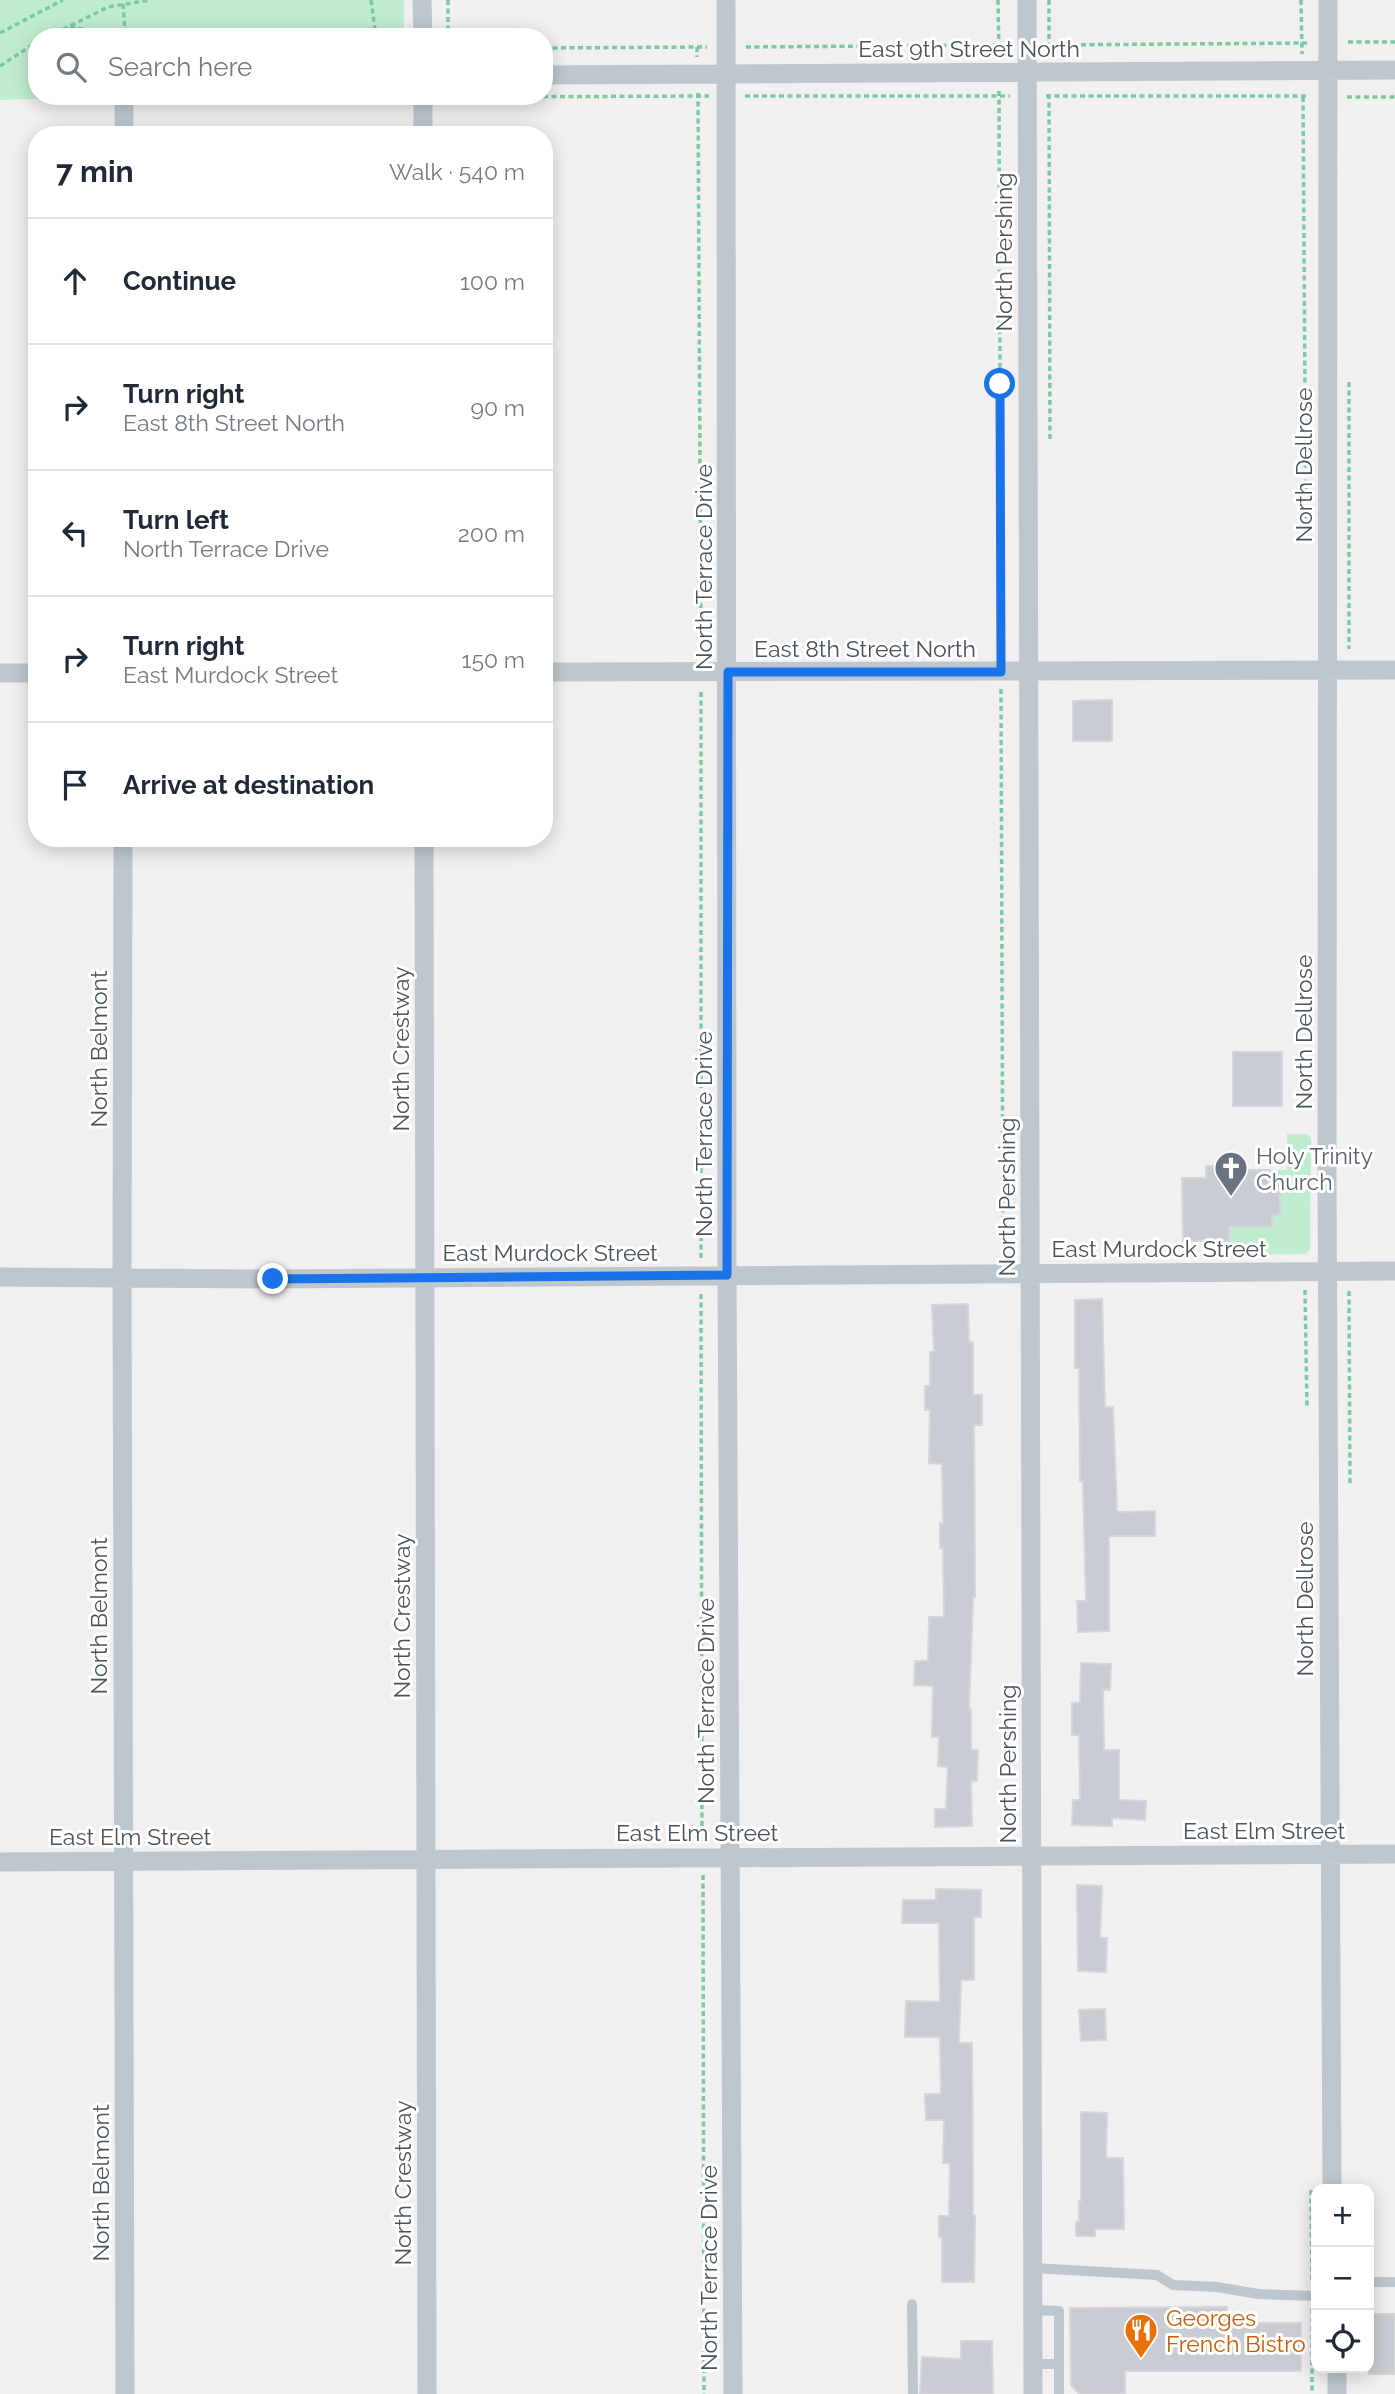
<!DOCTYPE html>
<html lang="en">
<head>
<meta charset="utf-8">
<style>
  :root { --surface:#fff; --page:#f2f2f3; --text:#1f2937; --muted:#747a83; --line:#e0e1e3 }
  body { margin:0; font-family:Raleway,sans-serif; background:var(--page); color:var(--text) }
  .controls { position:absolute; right:21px; bottom:21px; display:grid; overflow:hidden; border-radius:14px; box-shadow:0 4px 18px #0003 }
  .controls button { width:63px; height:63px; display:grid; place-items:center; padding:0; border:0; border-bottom:2px solid var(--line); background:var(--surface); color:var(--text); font:35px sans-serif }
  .stop { position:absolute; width:21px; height:21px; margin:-16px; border:5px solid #1a73e8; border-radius:50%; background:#fff }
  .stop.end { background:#1a73e8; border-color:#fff; box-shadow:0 2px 7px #0008 }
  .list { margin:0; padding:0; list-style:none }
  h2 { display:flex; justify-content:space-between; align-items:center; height:91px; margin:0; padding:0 28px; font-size:30px }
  h2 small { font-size:23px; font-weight:400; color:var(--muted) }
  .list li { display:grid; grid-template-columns:46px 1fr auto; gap:21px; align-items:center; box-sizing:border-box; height:126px; padding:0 28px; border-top:2px solid var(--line) }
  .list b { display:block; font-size:26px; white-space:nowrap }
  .list p { margin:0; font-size:23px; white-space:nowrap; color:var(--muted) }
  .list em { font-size:23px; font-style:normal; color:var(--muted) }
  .icon { flex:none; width:38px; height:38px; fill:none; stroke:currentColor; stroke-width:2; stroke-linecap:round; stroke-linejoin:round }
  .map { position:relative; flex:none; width:1395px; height:2394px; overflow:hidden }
  .search { position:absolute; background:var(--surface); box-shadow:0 4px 18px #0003; left:28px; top:28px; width:525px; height:77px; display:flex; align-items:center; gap:18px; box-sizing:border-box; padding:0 24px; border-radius:28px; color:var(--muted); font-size:26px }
  .panel { position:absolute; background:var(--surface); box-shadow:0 4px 18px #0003; left:28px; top:126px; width:525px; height:721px; border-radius:28px }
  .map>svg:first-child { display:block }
  .green { fill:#c0edd0 }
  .building { fill:#c9ccd2; stroke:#d4d6db; stroke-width:2 }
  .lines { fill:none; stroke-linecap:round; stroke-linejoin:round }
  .path { stroke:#79caa0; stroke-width:3.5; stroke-dasharray:5 3.5; stroke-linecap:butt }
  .lane { stroke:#bec7ce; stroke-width:10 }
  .street { stroke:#bec7ce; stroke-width:19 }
  .route { stroke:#1a73e8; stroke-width:9 }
  .labels { text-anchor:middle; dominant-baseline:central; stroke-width:6; stroke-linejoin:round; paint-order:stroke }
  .street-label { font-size:23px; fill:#48535c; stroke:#fff }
  .worship-label { font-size:23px; fill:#5b616d; stroke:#fff; text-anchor:start }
  .food-label { font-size:23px; fill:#c56008; stroke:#fff; text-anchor:start }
</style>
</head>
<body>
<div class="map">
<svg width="1395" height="2394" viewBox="0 0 1395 2394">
  <rect width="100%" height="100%" fill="#f2eff0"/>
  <path class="green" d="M0 0H404V37H37V96H123L0 100Z
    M1287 1134H1306L1311 1138 1310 1250 1305 1254 1229 1255V1227H1272V1215H1280V1181L1272 1180V1170H1287Z"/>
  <path class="building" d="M1112 700V741H1073V701Z
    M1233 1052H1282V1106H1233Z
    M1206 1166H1238V1170H1272V1180H1280V1215H1272V1227H1229V1241H1183L1182 1178H1206Z
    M1102 1299 1105 1407H1113L1117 1512 1155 1511V1536H1109V1631L1078 1632 1077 1601H1086L1083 1481H1080L1079 1368H1075V1300Z
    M968 1304 969 1342H973V1395H982V1425H974L975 1597H973L969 1709H971V1750H978L977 1781H971L972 1826 935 1827V1809H946L948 1767 938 1766 939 1737H932L933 1686 914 1685 915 1661H928L929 1617H944L943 1548H940V1523H943L942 1464 929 1463 930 1410H925V1386H930V1352H934L932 1305Z
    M1081 1663 1111 1664 1110 1690H1103L1104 1750H1119V1800L1146 1801 1145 1820 1112 1818V1826L1072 1825 1073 1800H1080L1079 1735H1072V1703L1080 1702Z
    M1077 1885 1102 1886 1100 1938H1107L1106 1972 1078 1971Z
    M936 1889 981 1890V1917H974V1980H961L959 2043H972L973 2216H975L974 2282H942V2237H939V2216H949L950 2163H943L944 2120H926L925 2094H941L940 2037H905L906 2001 940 2002 939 1923H902L903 1900H936Z
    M1105 2009 1106 2040 1081 2041 1079 2010Z
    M1081 2112 1107 2113 1106 2158H1123L1124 2229H1095V2236H1076V2222L1079 2221V2201H1081Z
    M1227 2307V2323H1301V2371H1125V2394H1079L1071 2385 1070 2308Z
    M1369 2314H1395V2374H1369Z
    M961 2341H992L993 2394H920L922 2357 961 2359Z"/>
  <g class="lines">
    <path class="path" d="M371 0 376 37
      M448 0V37
      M998 0 999 55
      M1049 0V55
      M1301 0 1302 54
      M123 4 125 33
      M70 27 136 37
      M0 33 63 0
      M48 37 108 7 150 0
      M257 37 270 35 283 37
      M1348 42H1395
      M1047 45 1309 43
      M697 47V57
      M746 47 1008 45
      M544 48 707 47
      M0 66 37 42
      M999 91 1001 654
      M698 93 701 652
      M1049 94 1050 440
      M745 96H1010
      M1046 96H1308
      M441 97 709 96
      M1303 97 1306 540
      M1347 97H1395
      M1349 382V649
      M1001 689 1003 1254
      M701 692V1258
      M1305 1290 1307 1408
      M1349 1291 1350 1486
      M701 1294 702 1839
      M703 1875 704 2394
      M1311 2190 1312 2283
      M1312 2309V2394"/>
    <path class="lane" d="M1033 2268 1157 2275 1173 2285 1217 2287 1258 2294 1316 2296
      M1369 2282H1395
      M912 2304 913 2394
      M1033 2310 1059 2311V2394
      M1033 2364H1059"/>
    <path class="street" d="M422 0 423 37
      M726 0 727 1275 733 2394
      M1027 0 1033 2394
      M1328 0 1327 1176 1332 2189
      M544 75 1395 70
      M423 96V135
      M124 135V100
      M544 672 1395 670
      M0 673H37
      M123 838 122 1278 125 2394
      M424 838 427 2394
      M0 1277 273 1279 1395 1271
      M0 1862 1395 1854
      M1337 2368V2394"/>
  </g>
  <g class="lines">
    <path class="route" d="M273 1279 727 1275 728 672H1001L1000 384"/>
  </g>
  <defs>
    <symbol id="church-pin" viewBox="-11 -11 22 30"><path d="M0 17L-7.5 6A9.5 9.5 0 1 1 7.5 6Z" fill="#6b7280" stroke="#fff"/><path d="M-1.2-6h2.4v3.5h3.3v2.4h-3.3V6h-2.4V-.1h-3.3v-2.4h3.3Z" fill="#fff"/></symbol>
    <symbol id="restaurant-pin" viewBox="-11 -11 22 30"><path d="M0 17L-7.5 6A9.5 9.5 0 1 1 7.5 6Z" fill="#e8710a" stroke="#fff"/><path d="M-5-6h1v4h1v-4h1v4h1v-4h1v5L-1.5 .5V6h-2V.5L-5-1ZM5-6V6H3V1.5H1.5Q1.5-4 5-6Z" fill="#fff"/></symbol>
  </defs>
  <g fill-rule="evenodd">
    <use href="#church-pin" x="1212" y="1149" width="38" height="52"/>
    <use href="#restaurant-pin" x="1122" y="2311" width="38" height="52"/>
  </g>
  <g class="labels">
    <g class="street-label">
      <text x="969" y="48">East 9th Street North</text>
      <text transform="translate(1003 252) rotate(-90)">North Pershing</text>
      <text transform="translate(1303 465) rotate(-90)">North Dellrose</text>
      <text transform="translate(703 567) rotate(-90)">North Terrace Drive</text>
      <text x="865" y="648">East 8th Street North</text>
      <text transform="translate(1303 1032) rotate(-90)">North Dellrose</text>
      <text transform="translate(98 1049) rotate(-90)">North Belmont</text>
      <text transform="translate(400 1049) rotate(-90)">North Crestway</text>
      <text transform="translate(703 1134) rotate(-90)">North Terrace Drive</text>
      <text transform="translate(1006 1197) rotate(-90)">North Pershing</text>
      <text x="1159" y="1248">East Murdock Street</text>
      <text x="550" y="1252">East Murdock Street</text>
      <text transform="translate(1304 1599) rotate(-90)">North Dellrose</text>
      <text transform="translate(98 1616) rotate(-90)">North Belmont</text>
      <text transform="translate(401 1616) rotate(-90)">North Crestway</text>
      <text transform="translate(705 1701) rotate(-90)">North Terrace Drive</text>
      <text transform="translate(1007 1764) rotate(-90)">North Pershing</text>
      <text x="1264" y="1830">East Elm Street</text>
      <text x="697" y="1832">East Elm Street</text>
      <text x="130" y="1836">East Elm Street</text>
      <text transform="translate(100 2183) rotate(-90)">North Belmont</text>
      <text transform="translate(402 2183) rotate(-90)">North Crestway</text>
      <text transform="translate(708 2268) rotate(-90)">North Terrace Drive</text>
    </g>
    <g class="worship-label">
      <text x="1256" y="1155">Holy Trinity<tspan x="1256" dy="26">Church</tspan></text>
    </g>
    <g class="food-label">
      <text x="1166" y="2317">Georges<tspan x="1166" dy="26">French Bistro</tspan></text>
    </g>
  </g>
</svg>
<div class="controls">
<button>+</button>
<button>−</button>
<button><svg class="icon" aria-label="locate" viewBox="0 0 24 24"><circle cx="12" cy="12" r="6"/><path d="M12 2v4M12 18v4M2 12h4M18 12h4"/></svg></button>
</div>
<div class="stop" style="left:1000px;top:384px"></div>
<div class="stop end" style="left:273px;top:1279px"></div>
<div class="search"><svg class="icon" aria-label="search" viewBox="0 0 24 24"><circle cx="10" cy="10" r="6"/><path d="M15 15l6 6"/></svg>Search here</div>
<section class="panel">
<h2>7 min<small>Walk · 540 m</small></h2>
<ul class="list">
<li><svg class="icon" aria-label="ahead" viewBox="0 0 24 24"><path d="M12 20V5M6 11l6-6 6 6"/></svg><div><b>Continue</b></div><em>100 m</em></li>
<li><svg class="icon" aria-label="right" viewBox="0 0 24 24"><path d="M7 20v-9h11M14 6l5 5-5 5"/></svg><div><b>Turn right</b><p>East 8th Street North</p></div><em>90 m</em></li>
<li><svg class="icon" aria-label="left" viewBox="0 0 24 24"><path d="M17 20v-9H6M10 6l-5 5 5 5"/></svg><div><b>Turn left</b><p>North Terrace Drive</p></div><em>200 m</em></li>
<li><svg class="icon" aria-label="right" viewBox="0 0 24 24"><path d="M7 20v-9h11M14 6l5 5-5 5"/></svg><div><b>Turn right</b><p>East Murdock Street</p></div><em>150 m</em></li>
<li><svg class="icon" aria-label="arrive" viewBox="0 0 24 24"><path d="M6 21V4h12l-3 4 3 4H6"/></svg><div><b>Arrive at destination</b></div></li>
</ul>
</section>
</div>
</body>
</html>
